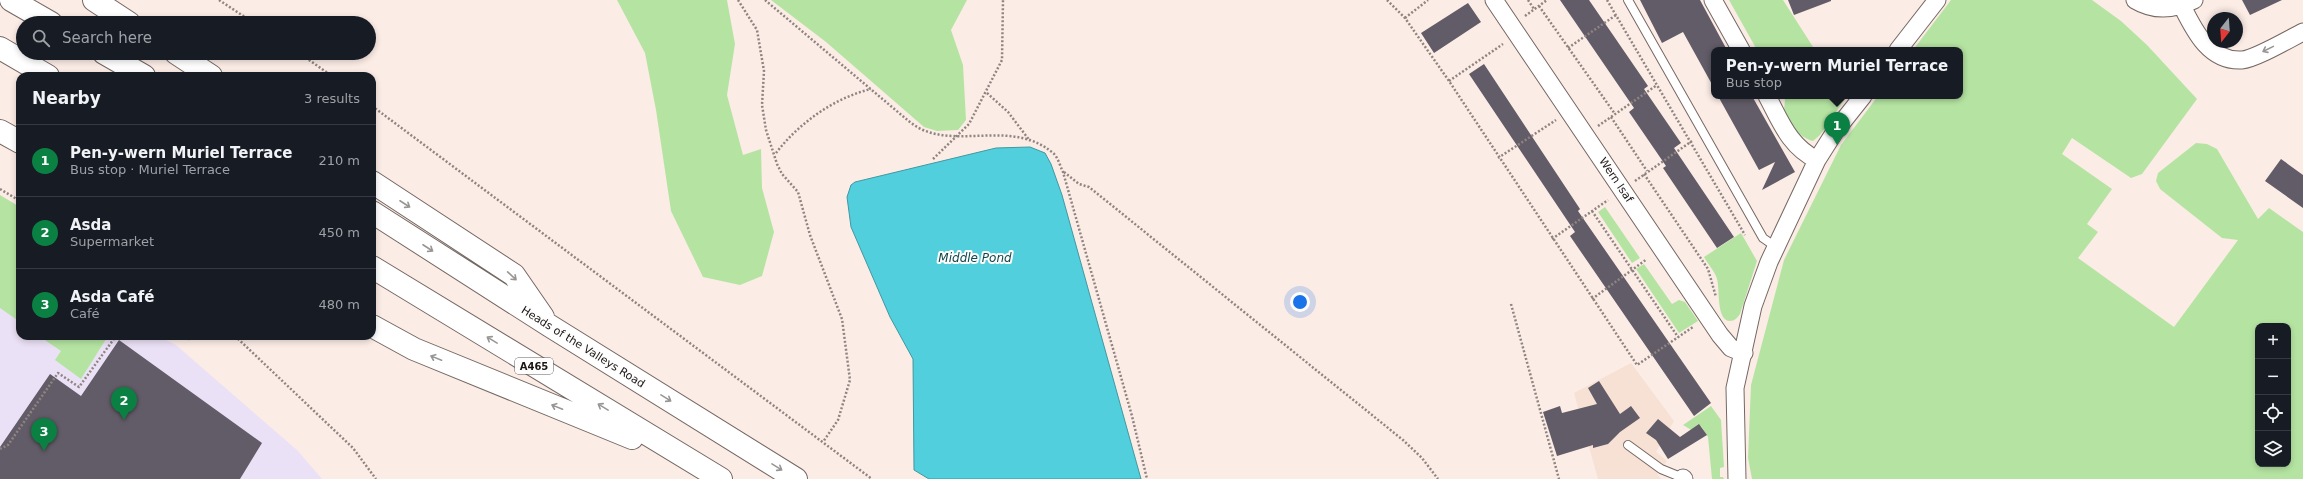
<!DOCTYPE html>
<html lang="en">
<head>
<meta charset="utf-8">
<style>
  :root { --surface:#171b24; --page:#20242c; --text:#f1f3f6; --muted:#9ea1a6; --line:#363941; --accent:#0b8043 }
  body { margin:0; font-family:"DejaVu Sans",sans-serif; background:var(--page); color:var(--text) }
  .controls { position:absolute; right:12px; bottom:12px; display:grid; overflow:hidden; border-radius:8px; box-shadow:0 2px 6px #0003 }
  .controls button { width:36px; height:36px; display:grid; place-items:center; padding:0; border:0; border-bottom:1px solid var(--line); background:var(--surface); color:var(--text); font:20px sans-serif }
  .compass { position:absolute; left:2207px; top:12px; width:36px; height:36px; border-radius:50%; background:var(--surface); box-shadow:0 2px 6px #0003; rotate:197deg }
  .you { position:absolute; left:1300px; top:302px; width:14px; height:14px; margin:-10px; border:3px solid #fff; border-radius:50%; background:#1a73e8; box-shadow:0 0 0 6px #1a73e833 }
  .badge { display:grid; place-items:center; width:26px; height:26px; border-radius:50%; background:var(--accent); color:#fff; font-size:13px; font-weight:700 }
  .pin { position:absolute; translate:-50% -33px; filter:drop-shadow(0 1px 2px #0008) }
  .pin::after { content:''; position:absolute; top:21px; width:14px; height:12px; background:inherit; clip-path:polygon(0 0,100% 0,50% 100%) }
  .popup { position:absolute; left:1711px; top:47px; width:252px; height:52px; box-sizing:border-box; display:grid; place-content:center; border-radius:8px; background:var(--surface); filter:drop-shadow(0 1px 3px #0005); font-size:13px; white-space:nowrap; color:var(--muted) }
  .popup b { font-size:15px; color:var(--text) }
  .popup::after { content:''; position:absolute; left:50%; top:100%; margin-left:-8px; border:8px solid transparent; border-top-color:var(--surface) }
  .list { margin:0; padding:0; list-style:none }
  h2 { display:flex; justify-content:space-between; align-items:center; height:52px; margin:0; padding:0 16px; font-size:17px }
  h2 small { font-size:13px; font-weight:400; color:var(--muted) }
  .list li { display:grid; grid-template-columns:26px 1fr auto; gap:12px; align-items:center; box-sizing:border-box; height:72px; padding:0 16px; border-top:1px solid var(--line) }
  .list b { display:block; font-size:15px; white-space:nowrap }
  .list p { margin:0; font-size:13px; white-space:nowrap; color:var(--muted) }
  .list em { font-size:13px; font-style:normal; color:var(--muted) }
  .icon { flex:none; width:22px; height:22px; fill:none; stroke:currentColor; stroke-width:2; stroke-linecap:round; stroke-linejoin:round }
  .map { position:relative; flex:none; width:2303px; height:479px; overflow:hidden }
  .search { position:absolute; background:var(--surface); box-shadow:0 2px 6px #0003; left:16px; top:16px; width:360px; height:44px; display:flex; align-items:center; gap:10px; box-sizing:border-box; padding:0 14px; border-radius:22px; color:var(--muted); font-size:15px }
  .panel { position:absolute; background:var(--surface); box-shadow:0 2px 6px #0003; left:16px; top:72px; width:360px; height:268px; border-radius:12px }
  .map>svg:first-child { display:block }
  .commercial { fill:#ebe1f6 }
  .industrial { fill:#f7e1d4 }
  .green { fill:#b5e4a2; fill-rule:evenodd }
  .water { fill:#51cfdd; stroke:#4198a1 }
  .building { fill:#615c67 }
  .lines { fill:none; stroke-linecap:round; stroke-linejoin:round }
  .service-casing { stroke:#756863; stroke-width:10 }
  .minor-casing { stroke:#756863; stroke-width:19 }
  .trunk-casing { stroke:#756863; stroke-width:24 }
  .path { stroke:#8f8480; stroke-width:2.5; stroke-dasharray:2 2; stroke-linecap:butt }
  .service { stroke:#fff; stroke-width:8 }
  .minor { stroke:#fff; stroke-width:17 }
  .trunk { stroke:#fff; stroke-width:22 }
  .oneway { stroke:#989695 }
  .labels { text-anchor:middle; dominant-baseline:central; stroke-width:4; stroke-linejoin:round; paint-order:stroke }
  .shield { fill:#fdfdfd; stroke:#5f5b5a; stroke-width:1 }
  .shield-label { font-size:10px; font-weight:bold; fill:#1b1614 }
  .street-label { font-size:11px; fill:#1b1614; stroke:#fdfdfd }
  .water-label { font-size:12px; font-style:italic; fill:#0e474d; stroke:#fdfdfd }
</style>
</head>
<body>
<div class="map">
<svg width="2303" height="479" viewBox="0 0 2303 479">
  <rect width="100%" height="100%" fill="#fcece6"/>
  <path class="commercial" d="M0 255 20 265V336H158L176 345 298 451 322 479H0Z"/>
  <path class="industrial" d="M1631 363 1674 421 1656 452 1667 461 1657 474 1661 479H1598L1574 393Z"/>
  <path class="green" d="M617 0H727L735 44 727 95 743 155 761 149 762 188 774 232 762 276 740 285 703 277 671 211 656 110 645 53Z
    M771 0H967L951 30 963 65 966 120 958 130 937 131 924 127 826 42Z
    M1729 0H1783L1815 50H1757Z
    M1951 0H2092L2121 21 2147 45 2197 99 2142 174 2131 178 2072 138 2062 154 2112 189 2087 224 2098 232 2078 258 2174 327 2238 240 2222 238 2160 189 2156 181 2158 173 2196 143 2207 144 2217 149 2258 219 2269 208 2303 232V479H1752L1748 458 1751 385 1784 260 1841 145 1878 96H1960V50H1913ZM2258 326H2288V464H2258Z
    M1783 96H1843L1845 99 1820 135 1813 141C1797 137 1792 124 1784 110L1785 100Z
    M0 195 20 207V322L0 308Z
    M1605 207 1640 258 1632 263 1598 212Z
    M1741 233 1757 261 1740 314C1737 318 1735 321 1730 321 1716 321 1720 289 1717 279 1715 272 1708 264 1704 257Z
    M1644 264 1672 304 1679 300 1685 302 1698 321 1679 333 1636 269Z
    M39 336H108L81 379 55 360 61 351Z
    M1711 406 1721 420 1724 467 1720 468V477H1723L1724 479H1712L1708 437 1701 426 1693 431 1683 425Z"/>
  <path class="water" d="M1030 147 1045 153 1051 164 1062 195 1141 479H929L914 470 913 359 890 317 851 227 847 197 851 185 855 182 996 148Z"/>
  <path class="building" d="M1560 0H1589L1648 86 1644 89 1681 143 1674 148 1734 237 1717 248 1663 168 1666 166 1629 112 1634 108Z
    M1640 0H1700L1727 50H1714V88L1683 32 1662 43Z
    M1788 0H1831V1L1794 15Z
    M2242 0H2282L2250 15Z
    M1468 3 1481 22 1434 53 1421 33Z
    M1484 64 1580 209 1578 211 1711 403 1694 416 1570 236 1575 232 1469 74Z
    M1718 96H1752L1795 172 1762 190 1775 162 1759 170Z
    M2281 159 2303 175V208L2265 181Z
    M119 340 262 443 240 479H0V447L50 374 81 396Z
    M1599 381 1620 414 1631 406 1640 418 1620 432 1608 444 1593 448V445L1557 456 1543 412 1560 406 1562 413 1597 404 1588 388Z
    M1658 419 1680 437 1699 424 1707 435 1668 459 1656 440 1646 433Z"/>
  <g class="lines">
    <defs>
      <path id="service" d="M1628 0 1763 238 1776 247
        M1628 445 1661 469 1683 478"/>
      <path id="minor" d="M1494 0 1720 335 1731 348 1744 353
        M1713 0 1741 50
        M2135 0C2155 12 2174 10 2194 0
        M2182 6C2194 30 2209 62 2242 60 2255 59 2289 39 2303 32
        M1898 50 1937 0
        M1767 96C1781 122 1789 146 1817 160
        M1683 478 1684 479
        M1737 479 1735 388 1753 306 1769 262 1817 160 1836 130 1863 96"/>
      <path id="trunk" d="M11 0 51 23
        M94 0 129 23
        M0 48 48 76
        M104 53 144 76
        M176 53 211 76
        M0 131 20 142
        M372 182 514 275 543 317
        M372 212 550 326 796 479
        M372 267 721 479
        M372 326 414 349 632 438"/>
    </defs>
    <use href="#service" class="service-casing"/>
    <use href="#minor" class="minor-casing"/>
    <use href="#trunk" class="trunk-casing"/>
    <path class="path" d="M219 0 254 23
      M738 0 757 30 764 71 762 105 766 130 777 164 782 174 798 192 810 235 842 319 850 380 838 420 823 442
      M765 0 905 118C910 122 916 127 923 130 963 147 1014 120 1053 153 1058 157 1060 166 1063 172L1132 416 1147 479
      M1387 0 1405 18 1449 81 1637 365 1693 327
      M1528 0 1534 9
      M1607 0 1745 235
      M1539 6 1615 114
      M1525 16 1547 0
      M1405 18 1428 0
      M1568 48 1616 15
      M299 53 332 76
      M1449 81 1503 44
      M987 93 1008 112 1030 141
      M372 106 872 479
      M1611 117 1647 171
      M1598 126 1657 85
      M776 153C799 123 834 98 871 89
      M1498 158 1556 120
      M933 159 969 124 1002 60 1003 0
      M1064 172 1079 184 1089 187 1403 440 1422 458 1438 479
      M1644 174 1708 269 1716 297
      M1635 181 1692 141
      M0 189 20 201
      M1592 211 1678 337
      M1552 239 1608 200
      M1592 299 1647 259
      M1511 304 1559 479
      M184 336 189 339 195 336
      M235 336 353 448 376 479
      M0 449 8 445 58 373 79 387 116 336"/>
    <use href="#service" class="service"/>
    <use href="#minor" class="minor"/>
    <use href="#trunk" class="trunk"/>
  </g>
  <defs><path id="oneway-shaft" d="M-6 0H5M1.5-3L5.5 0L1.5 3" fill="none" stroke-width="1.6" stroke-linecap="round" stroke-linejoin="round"/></defs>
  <g class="oneway">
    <use href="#oneway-shaft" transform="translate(2268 49) rotate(154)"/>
    <use href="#oneway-shaft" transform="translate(405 204) rotate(33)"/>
    <use href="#oneway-shaft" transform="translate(428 248) rotate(33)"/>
    <use href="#oneway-shaft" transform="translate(512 276) rotate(43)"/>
    <use href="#oneway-shaft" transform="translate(492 340) rotate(-149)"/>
    <use href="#oneway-shaft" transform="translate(436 358) rotate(-158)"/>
    <use href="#oneway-shaft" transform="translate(666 398) rotate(32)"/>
    <use href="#oneway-shaft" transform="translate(557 407) rotate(-158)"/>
    <use href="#oneway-shaft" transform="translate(603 407) rotate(-149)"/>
    <use href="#oneway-shaft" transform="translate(777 467) rotate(32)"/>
  </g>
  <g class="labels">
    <rect class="shield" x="515" y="358" width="38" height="16" rx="3"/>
    <g class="shield-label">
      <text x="534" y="366">A465</text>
    </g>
    <g class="street-label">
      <text transform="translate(1616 180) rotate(56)">Wern Isaf</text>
      <text transform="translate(583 347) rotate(32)">Heads of the Valleys Road</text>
    </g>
    <g class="water-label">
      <text x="975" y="258">Middle Pond</text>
    </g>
  </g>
</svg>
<div class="controls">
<button>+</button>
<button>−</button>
<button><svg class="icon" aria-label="locate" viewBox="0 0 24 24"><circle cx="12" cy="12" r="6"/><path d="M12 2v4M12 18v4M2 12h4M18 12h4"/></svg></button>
<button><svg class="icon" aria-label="layers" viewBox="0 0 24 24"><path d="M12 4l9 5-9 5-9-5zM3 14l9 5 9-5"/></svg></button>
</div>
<svg class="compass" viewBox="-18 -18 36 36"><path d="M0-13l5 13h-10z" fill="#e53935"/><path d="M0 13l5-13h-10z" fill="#9ea1a6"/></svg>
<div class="you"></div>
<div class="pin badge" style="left:1837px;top:145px">1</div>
<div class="popup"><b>Pen-y-wern Muriel Terrace</b>Bus stop</div>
<div class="pin badge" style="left:124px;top:420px">2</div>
<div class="pin badge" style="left:44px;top:451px">3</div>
<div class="search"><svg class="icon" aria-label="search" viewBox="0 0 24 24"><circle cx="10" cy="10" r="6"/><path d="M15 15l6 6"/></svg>Search here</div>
<section class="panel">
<h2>Nearby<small>3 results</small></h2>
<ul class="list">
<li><span class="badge">1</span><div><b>Pen-y-wern Muriel Terrace</b><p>Bus stop · Muriel Terrace</p></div><em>210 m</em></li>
<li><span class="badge">2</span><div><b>Asda</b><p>Supermarket</p></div><em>450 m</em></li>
<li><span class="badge">3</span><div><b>Asda Café</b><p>Café</p></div><em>480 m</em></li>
</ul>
</section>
</div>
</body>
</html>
